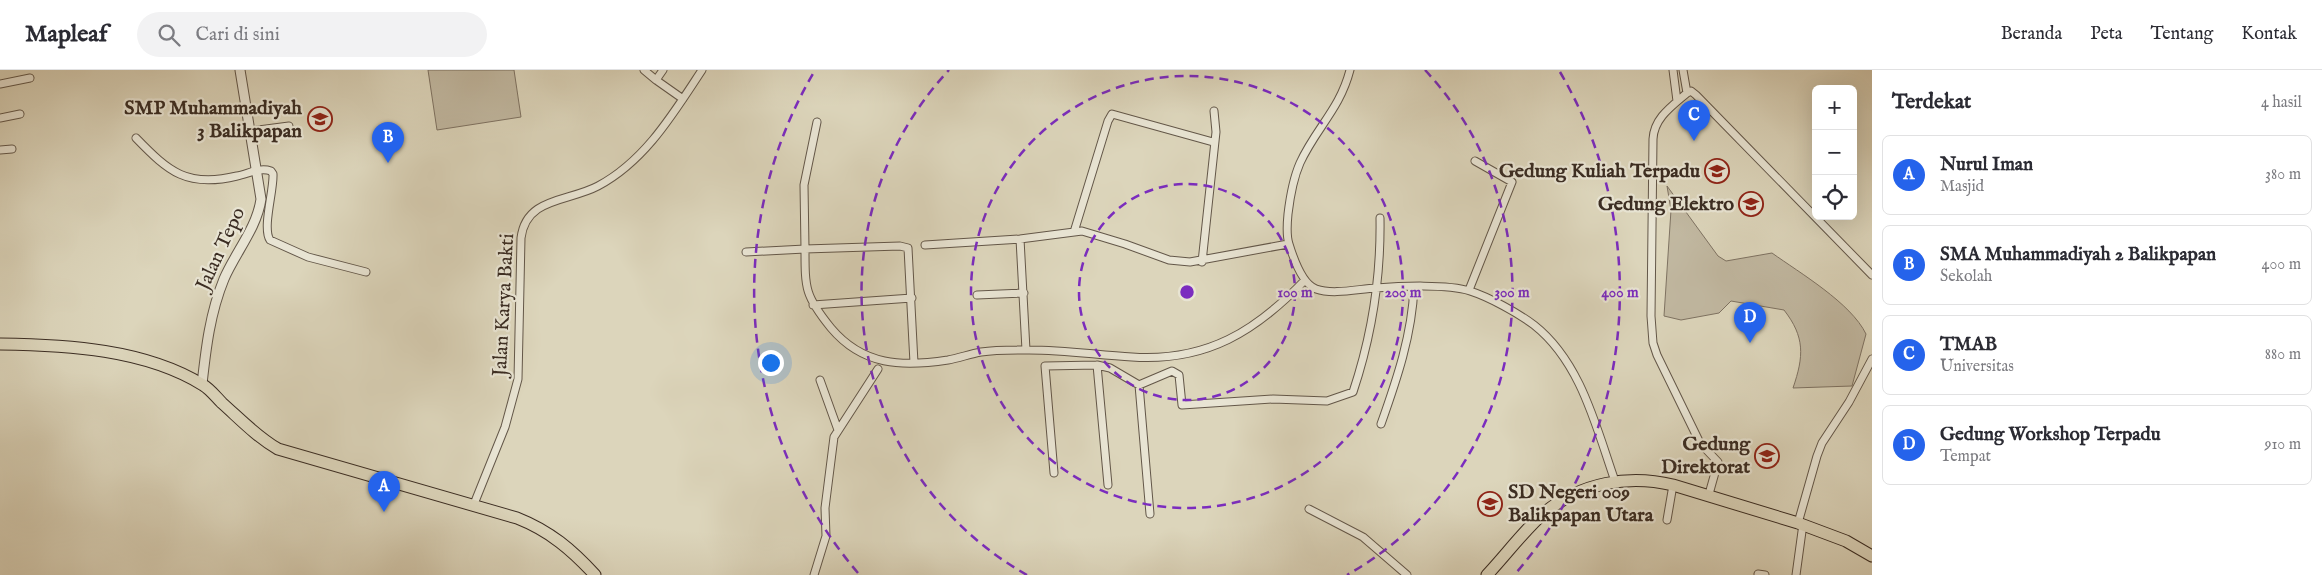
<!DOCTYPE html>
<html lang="id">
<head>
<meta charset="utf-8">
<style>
  :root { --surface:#fff; --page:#f2f2f3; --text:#2b2b33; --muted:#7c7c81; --line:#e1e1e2; --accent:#2563eb }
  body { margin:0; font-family:"IM FELL English",serif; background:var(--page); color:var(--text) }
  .controls { position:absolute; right:15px; top:15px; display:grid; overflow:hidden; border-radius:8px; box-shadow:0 5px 20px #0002 }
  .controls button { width:45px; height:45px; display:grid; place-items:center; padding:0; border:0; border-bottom:1px solid var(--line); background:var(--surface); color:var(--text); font:25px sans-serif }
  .you { position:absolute; left:770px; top:292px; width:18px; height:18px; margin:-12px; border:4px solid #fff; border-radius:50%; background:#1a73e8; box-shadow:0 0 0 8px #1a73e833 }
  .badge { display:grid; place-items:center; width:32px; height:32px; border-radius:50%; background:var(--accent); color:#fff; font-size:16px; font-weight:700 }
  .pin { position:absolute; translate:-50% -41px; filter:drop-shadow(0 1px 2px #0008) }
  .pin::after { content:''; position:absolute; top:26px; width:18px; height:15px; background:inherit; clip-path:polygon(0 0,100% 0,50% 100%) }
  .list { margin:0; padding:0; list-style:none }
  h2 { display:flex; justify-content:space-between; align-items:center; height:65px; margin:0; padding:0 20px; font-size:21px }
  h2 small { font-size:16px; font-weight:400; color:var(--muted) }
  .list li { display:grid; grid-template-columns:32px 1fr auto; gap:15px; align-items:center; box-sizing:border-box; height:80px; margin:0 10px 10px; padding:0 10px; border:1px solid var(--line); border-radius:8px }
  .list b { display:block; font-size:19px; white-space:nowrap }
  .list p { margin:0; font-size:16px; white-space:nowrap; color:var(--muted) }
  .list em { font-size:16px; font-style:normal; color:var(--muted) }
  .icon { flex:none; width:28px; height:28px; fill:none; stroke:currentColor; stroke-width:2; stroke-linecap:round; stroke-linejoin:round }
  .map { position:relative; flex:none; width:1872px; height:505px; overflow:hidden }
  header { display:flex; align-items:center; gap:30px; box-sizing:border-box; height:70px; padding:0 25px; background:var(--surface); border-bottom:1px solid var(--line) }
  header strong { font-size:24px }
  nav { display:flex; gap:28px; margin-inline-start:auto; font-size:18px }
  .search { width:350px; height:45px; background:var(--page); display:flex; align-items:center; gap:12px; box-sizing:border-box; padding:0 18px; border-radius:28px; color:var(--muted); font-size:19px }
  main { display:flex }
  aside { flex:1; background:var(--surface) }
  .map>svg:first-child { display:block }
  .green { fill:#c1b8a1; stroke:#7e7262 }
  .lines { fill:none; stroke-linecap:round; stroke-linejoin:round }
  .minor-casing { stroke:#635749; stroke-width:9 }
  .tertiary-casing { stroke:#635749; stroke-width:11 }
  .trunk-casing { stroke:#3b2d23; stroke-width:13 }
  .minor { stroke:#e8e4d3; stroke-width:7 }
  .tertiary { stroke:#e8e4d3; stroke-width:9 }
  .trunk { stroke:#dcd5bb; stroke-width:11 }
  .ring { fill:none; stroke:#7b2cbf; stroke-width:2.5; stroke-dasharray:9 6 }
  .labels { text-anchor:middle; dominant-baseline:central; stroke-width:4.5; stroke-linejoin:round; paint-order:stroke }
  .poi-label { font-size:20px; font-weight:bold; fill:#3b2d23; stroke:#e8e4d3; text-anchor:end }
  .street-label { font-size:20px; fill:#3b2d23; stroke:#e8e4d3 }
  .centre { fill:#7b2cbf; stroke:#e8e4d3; stroke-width:2.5 }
  .ring-label { font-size:15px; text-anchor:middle; font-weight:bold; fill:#7b2cbf; stroke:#e8e4d3; stroke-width:4.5; stroke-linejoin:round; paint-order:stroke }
</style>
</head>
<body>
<header>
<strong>Mapleaf</strong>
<div class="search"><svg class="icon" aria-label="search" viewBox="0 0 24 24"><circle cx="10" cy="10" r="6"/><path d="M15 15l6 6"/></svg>Cari di sini</div>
<nav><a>Beranda</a><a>Peta</a><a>Tentang</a><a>Kontak</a></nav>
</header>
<main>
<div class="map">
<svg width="1872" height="505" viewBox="0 0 1872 505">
  <rect width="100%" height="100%" fill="#dcd5bb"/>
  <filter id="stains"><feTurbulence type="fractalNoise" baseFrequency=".004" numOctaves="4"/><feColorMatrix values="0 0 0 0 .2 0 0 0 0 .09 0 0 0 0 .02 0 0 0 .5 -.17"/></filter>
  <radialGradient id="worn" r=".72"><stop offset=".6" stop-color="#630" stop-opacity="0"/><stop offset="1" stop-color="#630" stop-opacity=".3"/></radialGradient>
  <path class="green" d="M428 0H514L521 47 437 60Z
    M1667 116 1718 186 1726 191 1772 183C1800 203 1851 233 1866 264L1852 316 1793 318C1804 286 1805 267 1784 240L1731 231 1719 243 1681 250 1664 246 1671 140Z"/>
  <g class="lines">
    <defs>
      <path id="minor" d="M644 0 656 10
        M663 0 656 10 683 29
        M1350 0C1340 39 1316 58 1300 93 1293 109 1290 127 1288 144 1287 154 1286 165 1289 174 1293 187 1302 214 1316 219 1333 225 1358 219 1376 218 1400 216 1448 214 1470 221 1489 227 1518 243 1534 255 1581 292 1596 357 1615 411
        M1673 0 1677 31
        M1683 0 1687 23
        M0 14 30 8
        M0 48 20 44
        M251 61 289 56
        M136 68C169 102 187 118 237 106 248 104 259 97 271 101L273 104C274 120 262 158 270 170L308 187 366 202
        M0 80 12 79
        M1074 162 1108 51 1112 44 1213 72
        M1020 169 1026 280
        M925 175 1020 169 1082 161 1125 174 1169 190 1190 192 1288 174
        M746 182 805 179 804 115 817 52
        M1202 192 1216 62 1214 41
        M1469 220 1512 112 1475 91
        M977 225 1024 223
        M813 235 912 228
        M914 293 908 178 900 176 805 179C805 219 805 226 831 258 863 296 902 297 948 290 959 288 970 284 981 282 995 280 1009 280 1023 280 1059 279 1096 285 1132 287 1207 292 1256 261 1305 210
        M820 310 838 360
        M1139 315 1150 444
        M1381 354C1397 309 1412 265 1414 217
        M1054 403 1045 296 1097 295
        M1108 415 1097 295 1110 298 1139 315 1172 301 1179 305 1182 335 1273 329 1327 331 1353 322C1372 265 1381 208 1380 148
        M1709 424 1718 392 1700 373 1657 285 1653 273 1651 246 1653 69C1654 48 1672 36 1687 23L1691 21 1696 25 1872 205
        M474 434 505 357 518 309 521 168C526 127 568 132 598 116 645 91 673 44 702 0
        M1309 439 1363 467 1407 505
        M1667 450 1673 415
        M1798 453 1817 386 1822 373 1849 332 1872 289
        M1758 504 1765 505
        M814 505 826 466 825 438 834 367 878 299
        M1796 505 1803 454"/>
      <path id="tertiary" d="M202 314C206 278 210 243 224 209 235 183 257 158 261 129L240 0"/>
      <path id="trunk" d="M0 274C67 275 145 279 203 315 210 319 216 327 222 333 240 349 257 367 278 379L517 448C550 461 572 480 595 505
        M1487 505C1505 486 1526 458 1545 442 1582 413 1628 404 1673 415L1798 453 1846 471 1872 486"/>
    </defs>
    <use href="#minor" class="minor-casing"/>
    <use href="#tertiary" class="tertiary-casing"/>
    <use href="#trunk" class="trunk-casing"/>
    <use href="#minor" class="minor"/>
    <use href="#tertiary" class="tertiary"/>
    <use href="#trunk" class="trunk"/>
  </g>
  <g class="ring">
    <circle cx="1187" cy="222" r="108"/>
    <circle cx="1187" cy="222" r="216"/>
    <path d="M1027 505A325 325 0 0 1 949 0M1425 0A325 325 0 0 1 1347 505"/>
    <path d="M858 503A433 433 0 0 1 814 2M1560 2A433 433 0 0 1 1516 503"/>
  </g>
  <defs>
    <symbol id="school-ring" viewBox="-11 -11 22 22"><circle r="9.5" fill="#e8e4d3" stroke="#8f2418" stroke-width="1.5"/><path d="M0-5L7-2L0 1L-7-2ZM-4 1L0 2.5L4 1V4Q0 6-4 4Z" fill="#8f2418"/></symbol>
    <symbol id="university-ring" viewBox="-11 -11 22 22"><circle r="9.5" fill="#e8e4d3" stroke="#8f2418" stroke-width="1.5"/><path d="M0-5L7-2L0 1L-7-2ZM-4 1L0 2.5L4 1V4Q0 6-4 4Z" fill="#8f2418"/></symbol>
  </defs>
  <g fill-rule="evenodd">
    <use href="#school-ring" x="306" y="35" width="28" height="28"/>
    <use href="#university-ring" x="1703" y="87" width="28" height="28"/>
    <use href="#university-ring" x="1737" y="120" width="28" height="28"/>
    <use href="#university-ring" x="1753" y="372" width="28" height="28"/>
    <use href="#school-ring" x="1476" y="420" width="28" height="28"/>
  </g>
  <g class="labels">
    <g class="poi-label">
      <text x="302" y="38">SMP Muhammadiyah<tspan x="302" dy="23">3 Balikpapan</tspan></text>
      <text x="1700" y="101">Gedung Kuliah Terpadu</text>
      <text x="1734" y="134">Gedung Elektro</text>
      <text x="1750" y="374">Gedung<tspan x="1750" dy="23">Direktorat</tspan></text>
      <text x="1508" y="422" text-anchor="start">SD Negeri 009<tspan x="1508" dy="23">Balikpapan Utara</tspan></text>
    </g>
    <g class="street-label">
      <text transform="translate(221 179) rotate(-65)">Jalan Tepo</text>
      <text transform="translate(504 235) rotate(-87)">Jalan Karya Bakti</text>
    </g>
  </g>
  <circle cx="1187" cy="222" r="8" class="centre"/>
  <g class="ring-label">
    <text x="1295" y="227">100 m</text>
    <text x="1403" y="227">200 m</text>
    <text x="1512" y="227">300 m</text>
    <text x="1620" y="227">400 m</text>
  </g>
  <rect width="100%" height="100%" filter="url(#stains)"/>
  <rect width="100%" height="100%" fill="url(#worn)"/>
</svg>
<div class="controls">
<button>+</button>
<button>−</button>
<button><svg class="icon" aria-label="locate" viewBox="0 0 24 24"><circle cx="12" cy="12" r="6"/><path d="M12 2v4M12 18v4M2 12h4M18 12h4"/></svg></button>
</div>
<div class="you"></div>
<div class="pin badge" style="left:384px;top:442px">A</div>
<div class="pin badge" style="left:388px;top:93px">B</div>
<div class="pin badge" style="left:1694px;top:71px">C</div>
<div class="pin badge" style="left:1750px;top:273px">D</div>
</div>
<aside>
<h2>Terdekat<small>4 hasil</small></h2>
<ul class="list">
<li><span class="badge">A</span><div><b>Nurul Iman</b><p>Masjid</p></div><em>380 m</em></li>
<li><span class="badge">B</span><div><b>SMA Muhammadiyah 2 Balikpapan</b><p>Sekolah</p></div><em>400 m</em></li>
<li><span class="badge">C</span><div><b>TMAB</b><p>Universitas</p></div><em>880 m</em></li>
<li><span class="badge">D</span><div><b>Gedung Workshop Terpadu</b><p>Tempat</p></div><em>910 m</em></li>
</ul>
</aside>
</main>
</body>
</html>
